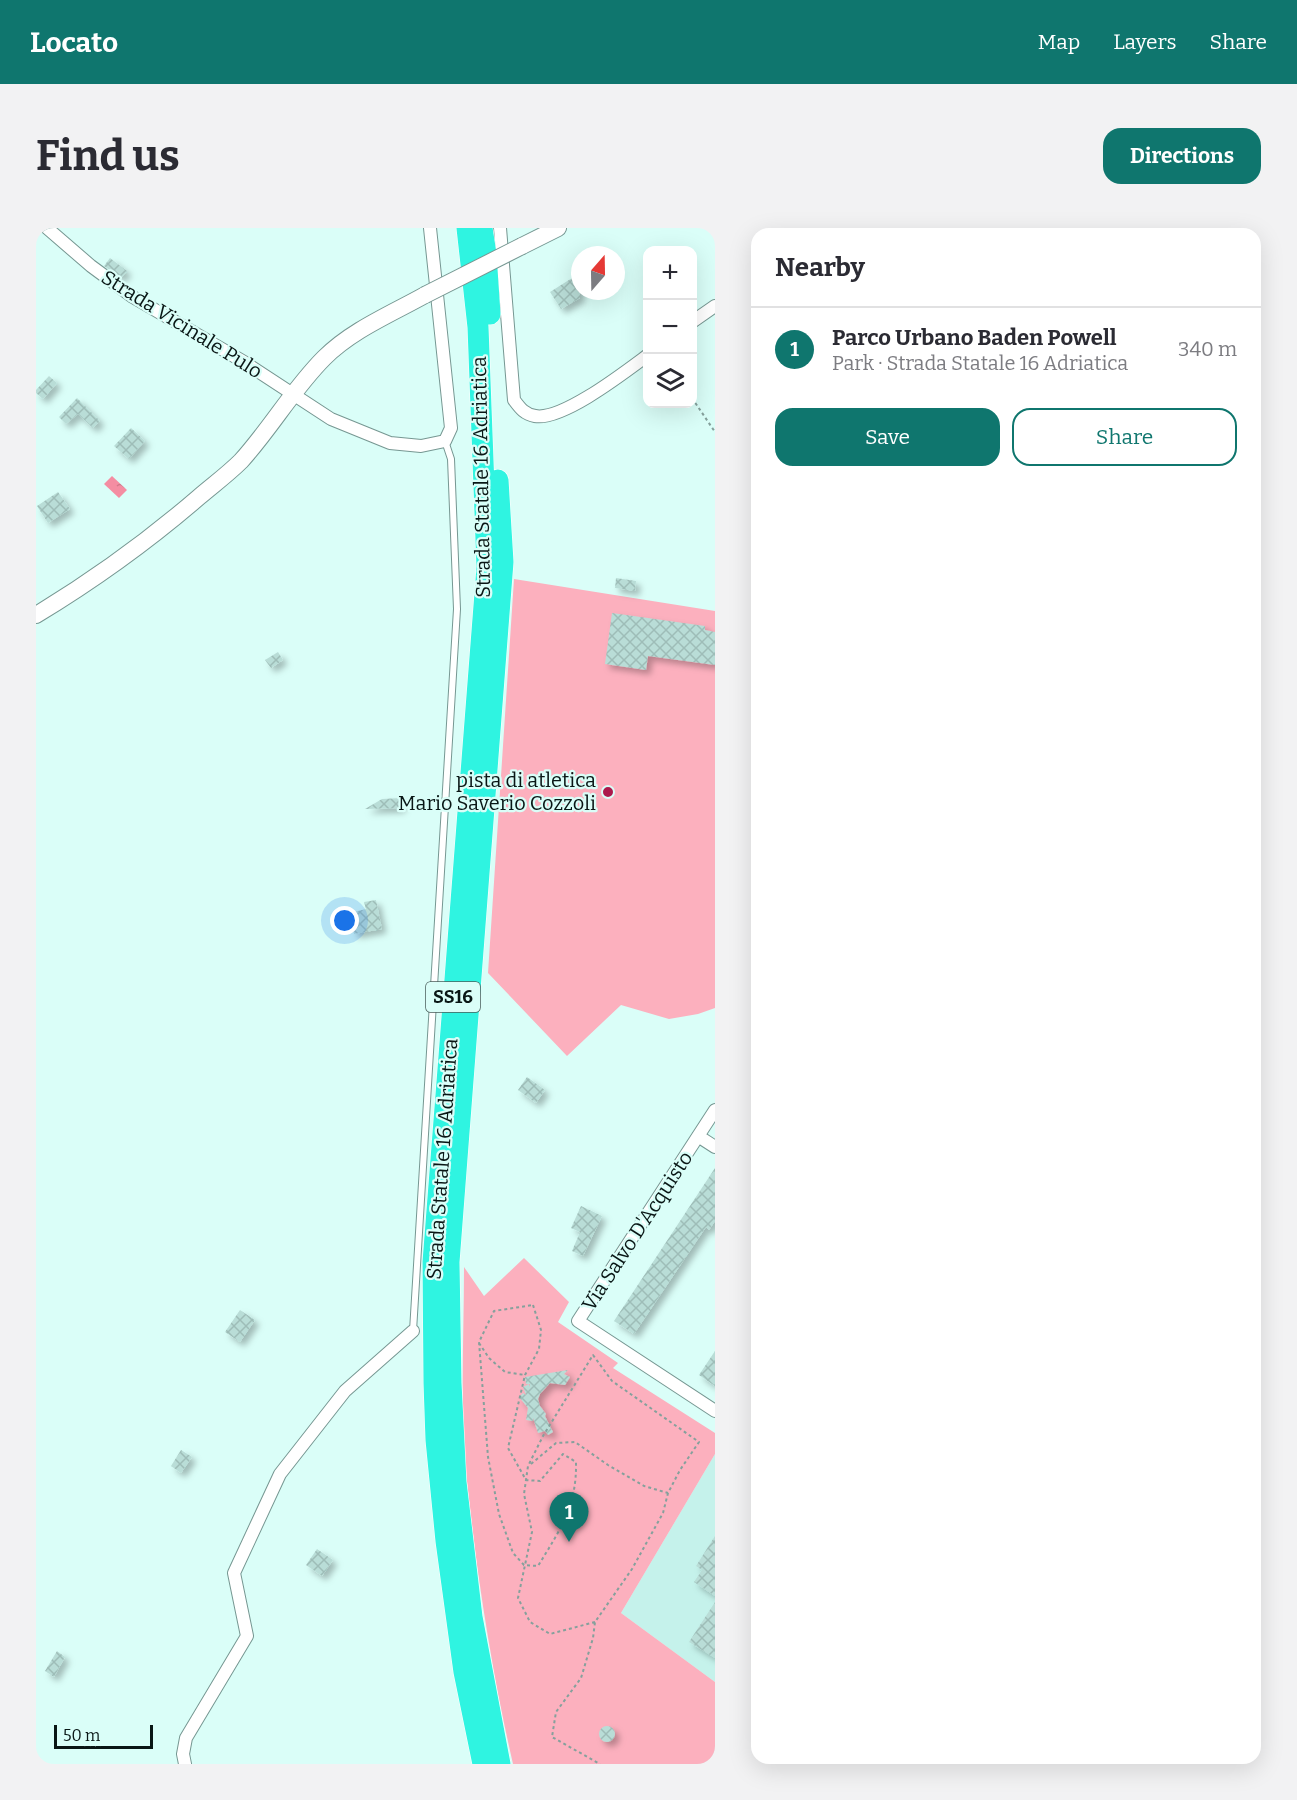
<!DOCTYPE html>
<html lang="en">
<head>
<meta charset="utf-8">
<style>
  :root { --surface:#fff; --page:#f2f2f3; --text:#2b2b33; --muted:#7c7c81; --line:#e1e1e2; --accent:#0f766e }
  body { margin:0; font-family:Bitter,serif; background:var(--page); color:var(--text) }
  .controls { position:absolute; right:18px; top:18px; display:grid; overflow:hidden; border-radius:12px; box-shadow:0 6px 24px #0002 }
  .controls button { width:54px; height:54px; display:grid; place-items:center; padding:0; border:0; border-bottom:2px solid var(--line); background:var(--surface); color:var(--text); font:30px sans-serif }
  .compass { position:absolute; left:535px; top:18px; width:54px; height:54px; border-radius:50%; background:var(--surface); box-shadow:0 6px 24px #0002; rotate:20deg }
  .scale { position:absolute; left:18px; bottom:15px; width:99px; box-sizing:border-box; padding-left:6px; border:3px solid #091615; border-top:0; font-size:16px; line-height:21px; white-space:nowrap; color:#091615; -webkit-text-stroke:4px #dafef8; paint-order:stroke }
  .you { position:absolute; left:309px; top:693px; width:21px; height:21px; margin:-15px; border:4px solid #fff; border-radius:50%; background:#1a73e8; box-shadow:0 0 0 9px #1a73e833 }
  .badge { display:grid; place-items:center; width:39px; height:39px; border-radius:50%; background:var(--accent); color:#fff; font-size:20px; font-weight:700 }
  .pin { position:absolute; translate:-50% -50px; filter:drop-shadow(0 2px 3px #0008) }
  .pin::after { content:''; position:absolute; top:32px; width:21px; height:18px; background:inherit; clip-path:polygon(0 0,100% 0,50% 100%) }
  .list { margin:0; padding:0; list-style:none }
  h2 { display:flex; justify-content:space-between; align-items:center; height:78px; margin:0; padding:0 24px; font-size:26px }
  h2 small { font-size:20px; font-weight:400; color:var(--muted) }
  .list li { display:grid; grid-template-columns:39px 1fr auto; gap:18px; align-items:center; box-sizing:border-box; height:84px; padding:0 24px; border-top:2px solid var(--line) }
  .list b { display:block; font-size:22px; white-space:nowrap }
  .list p { margin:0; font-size:20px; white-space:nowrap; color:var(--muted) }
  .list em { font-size:20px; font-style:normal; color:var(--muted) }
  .actions { display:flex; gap:12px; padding:18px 24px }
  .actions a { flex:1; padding:14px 0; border:2px solid var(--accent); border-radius:18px; text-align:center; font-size:21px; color:var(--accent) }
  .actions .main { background:var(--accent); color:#fff }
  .icon { flex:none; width:33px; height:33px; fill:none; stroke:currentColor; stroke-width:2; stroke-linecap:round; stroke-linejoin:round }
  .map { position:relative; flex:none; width:679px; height:1536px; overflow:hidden; border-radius:18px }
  header { display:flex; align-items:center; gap:36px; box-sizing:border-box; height:84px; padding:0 30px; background:var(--accent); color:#fff }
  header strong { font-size:28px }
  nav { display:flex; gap:33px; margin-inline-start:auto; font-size:21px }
  .intro { display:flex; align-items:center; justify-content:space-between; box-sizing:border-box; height:144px; padding:0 36px }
  h1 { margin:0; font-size:42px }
  .button { padding:15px 27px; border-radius:18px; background:var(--accent); color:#fff; font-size:21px; font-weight:700 }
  main { display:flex; gap:36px; padding:0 36px }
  aside { flex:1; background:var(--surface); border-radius:18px; box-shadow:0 6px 24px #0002 }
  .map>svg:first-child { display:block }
  .built { fill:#c5f2eb }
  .green { fill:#fcb0be }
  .water { fill:url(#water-ripples) }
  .building { fill:url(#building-cross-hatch); filter:url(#shadow) }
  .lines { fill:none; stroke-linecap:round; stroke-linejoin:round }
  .lane-casing { stroke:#769792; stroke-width:8 }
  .street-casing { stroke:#769792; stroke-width:14 }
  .secondary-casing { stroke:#769792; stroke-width:18 }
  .highway-casing { stroke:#fff; stroke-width:22 }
  .path { stroke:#85a09c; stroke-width:2; stroke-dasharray:3 3; stroke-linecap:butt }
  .lane { stroke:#fff; stroke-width:6 }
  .street { stroke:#fff; stroke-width:12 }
  .secondary { stroke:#fff; stroke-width:16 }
  .highway { stroke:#2ff4e1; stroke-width:21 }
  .secondary-bridge-casing { stroke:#769792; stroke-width:18; stroke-linecap:butt }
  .secondary-bridge { stroke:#fff; stroke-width:16 }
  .poi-dot { fill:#ac194c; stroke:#dafef8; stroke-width:2 }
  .labels { text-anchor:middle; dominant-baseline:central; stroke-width:4.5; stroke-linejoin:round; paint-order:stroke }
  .shield { fill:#dafef8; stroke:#485c59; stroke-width:1.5 }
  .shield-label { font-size:18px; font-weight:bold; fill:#091615 }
  .street-label { font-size:20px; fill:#091615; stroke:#dafef8 }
  .poi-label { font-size:20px; fill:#091615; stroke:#dafef8; text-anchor:end }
</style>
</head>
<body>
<header>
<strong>Locato</strong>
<nav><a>Map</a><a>Layers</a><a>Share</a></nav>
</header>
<div class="intro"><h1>Find us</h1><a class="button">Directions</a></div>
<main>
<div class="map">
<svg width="679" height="1536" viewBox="0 0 679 1536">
  <defs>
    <pattern id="water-ripples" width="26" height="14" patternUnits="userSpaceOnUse" patternTransform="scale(1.5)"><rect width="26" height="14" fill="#f48da2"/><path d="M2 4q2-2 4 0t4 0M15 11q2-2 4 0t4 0" fill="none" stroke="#d0798b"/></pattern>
    <pattern id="building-cross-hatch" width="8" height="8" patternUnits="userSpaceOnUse" patternTransform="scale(1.5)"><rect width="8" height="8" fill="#b9ddd7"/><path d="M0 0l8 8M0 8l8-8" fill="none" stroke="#9ebdb8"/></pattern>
    <filter id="shadow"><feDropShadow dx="4.5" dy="4.5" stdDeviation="3" flood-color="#0004"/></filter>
  </defs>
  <rect width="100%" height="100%" fill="#dafef8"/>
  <path class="built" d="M679 1226V1454L585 1385Z"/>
  <path class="green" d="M478 351 679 383V780L662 786 633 791 585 777 531 828 452 745Z
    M488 1030 533 1074 522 1094 582 1135 577 1140 679 1205V1226L585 1385 679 1454V1536H477C455 1440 440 1342 430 1244 424 1176 428 1107 428 1039L448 1068Z"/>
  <path class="water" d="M76 248 91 262 83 270 68 256Z"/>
  <path class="building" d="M74 30 91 43 85 50 68 38Z
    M544 45V70L525 81 514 64Z
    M13 148 21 155 7 171 0 165V162Z
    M41 170 64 193 57 200 42 186 30 196 23 189Z
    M95 200 109 213 93 231 78 218Z
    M22 264 34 281 12 295 1 278Z
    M580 350 600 353 599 363 579 360Z
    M576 385 669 398V402L679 404V437L612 428 610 442 569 436Z
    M242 424 247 432 235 440 229 432Z
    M365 570V580L329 581 346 571Z
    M340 672 346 701 318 706 314 685 330 681 328 674Z
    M491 849 509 862 500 875 482 862Z
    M679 940V993L673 1002 670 999 598 1106 578 1093Z
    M545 978 566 988 547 1028 536 1023 544 1004 535 1000Z
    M204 1082 219 1092 204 1114 189 1104Z
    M679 1123V1158L663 1147Z
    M532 1142 528 1146 534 1149 529 1157 514 1155 504 1166 502 1171 504 1178 510 1186 509 1188 517 1204 512 1207 509 1203 502 1205 497 1190V1193L490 1192 492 1180 483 1169 487 1165 490 1167 487 1159 493 1156 494 1159V1156H490L489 1149Z
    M145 1222 156 1229 145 1245 135 1238Z
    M679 1308V1368L658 1354 666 1342 660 1338Z
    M281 1321 297 1332 286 1348 270 1337Z
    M679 1374V1430L653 1414Z
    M21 1423 29 1429 18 1449 9 1443Z
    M563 1506a8 8 0 1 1 16 0a8 8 0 1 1-16 0Z"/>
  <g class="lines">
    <defs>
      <path id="lane" d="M377 1103 421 381 415 231 409 213"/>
      <path id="street" d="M11 0 55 38 97 69 208 134 295 191 354 215 385 218 409 213 415 200 394 0
        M464 0 478 172C484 180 488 186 499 188 526 193 589 144 612 127
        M656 94 679 78
        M679 882 542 1093 679 1183
        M662 908 679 919
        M149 1536 147 1526 150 1510 211 1408 198 1345 244 1246 309 1163 377 1103"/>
      <path id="secondary" d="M486 18 522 0
        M0 387C58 352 112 313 163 269 177 257 192 246 205 233 235 200 257 161 288 130 316 102 355 86 389 67"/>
      <path id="highway" d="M431 0 442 99 451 339 397 1034 398 1155 400 1212 410 1313 428 1444 447 1536
        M446 0 450 26 454 86
        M462 252 467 334 413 1034 415 1155 420 1254 436 1389 464 1536"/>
    </defs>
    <use href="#lane" class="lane-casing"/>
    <use href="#street" class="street-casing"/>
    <use href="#secondary" class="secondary-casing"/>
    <use href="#highway" class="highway-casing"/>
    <path class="path" d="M656 170 679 204
      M497 1077 505 1102 503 1121 489 1147 472 1220 490 1252 504 1253 527 1226 540 1234C541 1278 524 1302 502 1338L488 1337 477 1325 463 1286 452 1229 443 1114 458 1083Z
      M443 1115 453 1130 469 1144 489 1147
      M495 1236 520 1215 539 1214 572 1237 608 1258 632 1265
      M559 1394 514 1406 494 1394 482 1370 496 1304 488 1266 492 1238 507 1208 557 1127 576 1153 663 1214 644 1242 632 1265 627 1285 596 1341 559 1394 557 1410 545 1450 520 1484 516 1509 564 1536"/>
    <use href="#lane" class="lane"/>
    <use href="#street" class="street"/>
    <use href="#secondary" class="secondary"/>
    <use href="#highway" class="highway"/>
    <defs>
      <path id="secondary-bridge" d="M389 67 486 18"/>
    </defs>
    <use href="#secondary-bridge" class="secondary-bridge-casing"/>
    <use href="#secondary-bridge" class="secondary-bridge"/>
  </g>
  <circle class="poi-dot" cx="572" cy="564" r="6"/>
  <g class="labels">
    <rect class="shield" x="390" y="754" width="54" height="30" rx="4.5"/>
    <g class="shield-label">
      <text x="417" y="769">SS16</text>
    </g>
    <g class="street-label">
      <text transform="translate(146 96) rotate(32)">Strada Vicinale Pulo</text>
      <text transform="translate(445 249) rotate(-91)">Strada Statale 16 Adriatica</text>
      <text transform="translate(406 931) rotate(-86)">Strada Statale 16 Adriatica</text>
      <text transform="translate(601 1003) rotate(-57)">Via Salvo D'Acquisto</text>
    </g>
    <g class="poi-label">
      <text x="560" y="552">pista di atletica<tspan x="560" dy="23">Mario Saverio Cozzoli</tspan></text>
    </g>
  </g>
</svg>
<div class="controls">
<button>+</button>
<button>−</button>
<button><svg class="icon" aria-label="layers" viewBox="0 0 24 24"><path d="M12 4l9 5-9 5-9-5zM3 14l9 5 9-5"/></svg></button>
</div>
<svg class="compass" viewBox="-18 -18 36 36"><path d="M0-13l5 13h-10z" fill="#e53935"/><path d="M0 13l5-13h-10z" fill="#7c7c81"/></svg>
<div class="scale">50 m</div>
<div class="you"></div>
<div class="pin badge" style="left:533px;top:1314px">1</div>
</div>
<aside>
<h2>Nearby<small></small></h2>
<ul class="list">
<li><span class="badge">1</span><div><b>Parco Urbano Baden Powell</b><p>Park · Strada Statale 16 Adriatica</p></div><em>340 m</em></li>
</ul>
<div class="actions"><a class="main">Save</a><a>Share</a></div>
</aside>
</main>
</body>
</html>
